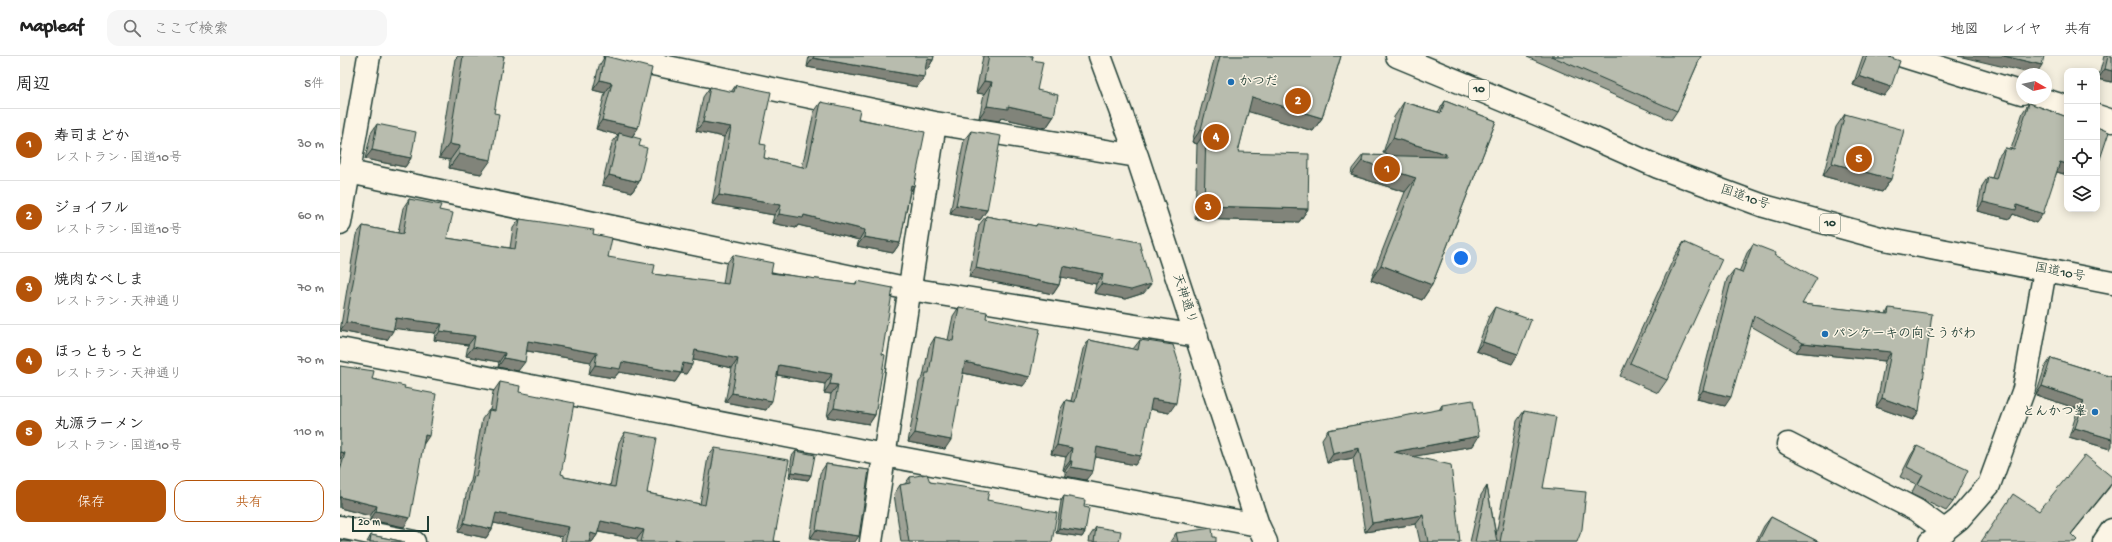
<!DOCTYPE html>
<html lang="ja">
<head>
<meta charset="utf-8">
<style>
  :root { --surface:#fff; --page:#f6f6f6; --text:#222; --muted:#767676; --line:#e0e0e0; --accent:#b45309 }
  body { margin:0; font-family:"Gochi Hand","Klee One",sans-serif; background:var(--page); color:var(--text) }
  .controls { position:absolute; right:12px; top:12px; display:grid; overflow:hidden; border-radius:8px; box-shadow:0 2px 10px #0003 }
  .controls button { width:36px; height:36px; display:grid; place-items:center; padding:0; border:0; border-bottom:1px solid var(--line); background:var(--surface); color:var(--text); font:20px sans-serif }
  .compass { position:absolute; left:1676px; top:12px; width:36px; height:36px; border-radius:50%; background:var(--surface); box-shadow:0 2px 10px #0003; rotate:99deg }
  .scale { position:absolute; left:12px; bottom:10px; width:77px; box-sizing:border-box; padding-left:4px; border:2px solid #1f3d34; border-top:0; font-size:11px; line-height:14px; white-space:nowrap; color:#1f3d34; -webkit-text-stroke:3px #fcf5e5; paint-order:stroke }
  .you { position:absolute; left:1121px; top:202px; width:14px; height:14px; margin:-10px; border:3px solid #fff; border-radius:50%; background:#1a73e8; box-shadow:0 0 0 6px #1a73e833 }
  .badge { display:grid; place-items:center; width:26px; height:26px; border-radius:50%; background:var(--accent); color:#fff; font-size:13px; font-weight:700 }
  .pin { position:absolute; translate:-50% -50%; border:2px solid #fff; box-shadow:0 1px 4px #0006 }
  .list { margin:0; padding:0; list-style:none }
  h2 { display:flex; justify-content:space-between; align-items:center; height:52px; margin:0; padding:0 16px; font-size:17px }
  h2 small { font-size:13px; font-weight:400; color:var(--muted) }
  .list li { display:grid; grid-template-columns:26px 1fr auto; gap:12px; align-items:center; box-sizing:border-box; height:72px; padding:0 16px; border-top:1px solid var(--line) }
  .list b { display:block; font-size:15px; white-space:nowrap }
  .list p { margin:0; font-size:13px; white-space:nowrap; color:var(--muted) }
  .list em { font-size:13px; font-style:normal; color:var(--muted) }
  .actions { display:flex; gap:8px; padding:12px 16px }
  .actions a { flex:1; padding:9px 0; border:1px solid var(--accent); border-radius:12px; text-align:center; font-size:14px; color:var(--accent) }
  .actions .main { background:var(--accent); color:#fff }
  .icon { flex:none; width:22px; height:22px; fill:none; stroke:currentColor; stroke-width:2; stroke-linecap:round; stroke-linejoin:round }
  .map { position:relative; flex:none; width:1772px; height:486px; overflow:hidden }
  header { display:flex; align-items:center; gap:24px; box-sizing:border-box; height:56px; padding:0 20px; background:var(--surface); border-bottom:1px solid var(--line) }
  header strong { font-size:19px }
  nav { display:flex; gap:22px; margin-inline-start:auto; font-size:14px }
  .search { width:280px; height:36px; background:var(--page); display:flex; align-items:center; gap:10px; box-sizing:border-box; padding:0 14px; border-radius:12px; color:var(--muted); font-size:15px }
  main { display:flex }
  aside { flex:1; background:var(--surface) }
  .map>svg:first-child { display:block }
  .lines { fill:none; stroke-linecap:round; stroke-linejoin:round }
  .minor-casing { stroke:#1f3d34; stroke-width:25 }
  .highway-casing { stroke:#1f3d34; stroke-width:25 }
  .minor { stroke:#fcf5e5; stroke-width:22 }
  .highway { stroke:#fcf5e5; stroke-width:22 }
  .wall { fill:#9ea296; stroke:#1f3d34 }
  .shaded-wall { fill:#81847a; stroke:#1f3d34 }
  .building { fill:#b8bcae; stroke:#1f3d34 }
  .poi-dot { fill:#1f6fb2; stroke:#fcf5e5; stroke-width:1.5 }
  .labels { text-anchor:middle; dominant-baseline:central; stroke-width:3; stroke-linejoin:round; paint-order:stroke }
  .shield { fill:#fcf5e5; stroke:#617469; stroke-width:1 }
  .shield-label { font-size:12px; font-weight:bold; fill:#1f3d34 }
  .poi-label { font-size:13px; font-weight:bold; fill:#1f3d34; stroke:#fcf5e5; text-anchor:start }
  .street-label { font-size:13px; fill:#1f3d34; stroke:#fcf5e5 }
</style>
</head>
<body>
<header>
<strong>Mapleaf</strong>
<div class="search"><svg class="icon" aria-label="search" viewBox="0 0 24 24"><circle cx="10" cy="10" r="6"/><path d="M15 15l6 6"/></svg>ここで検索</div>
<nav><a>地図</a><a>レイヤ</a><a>共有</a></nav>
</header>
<main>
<aside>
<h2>周辺<small>5件</small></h2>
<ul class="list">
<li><span class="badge">1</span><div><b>寿司まどか</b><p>レストラン · 国道10号</p></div><em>30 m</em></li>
<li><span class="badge">2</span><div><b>ジョイフル</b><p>レストラン · 国道10号</p></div><em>60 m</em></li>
<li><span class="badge">3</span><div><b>焼肉なべしま</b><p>レストラン · 天神通り</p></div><em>70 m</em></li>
<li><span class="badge">4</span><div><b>ほっともっと</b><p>レストラン · 天神通り</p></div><em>70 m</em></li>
<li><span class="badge">5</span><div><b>丸源ラーメン</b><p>レストラン · 国道10号</p></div><em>110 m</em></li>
</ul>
<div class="actions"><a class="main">保存</a><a>共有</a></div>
</aside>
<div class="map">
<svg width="1772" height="486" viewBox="0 0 1772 486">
  <rect width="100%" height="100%" fill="#f3eede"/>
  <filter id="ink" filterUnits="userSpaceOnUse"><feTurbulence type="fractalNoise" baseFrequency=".025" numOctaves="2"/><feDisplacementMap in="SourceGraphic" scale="8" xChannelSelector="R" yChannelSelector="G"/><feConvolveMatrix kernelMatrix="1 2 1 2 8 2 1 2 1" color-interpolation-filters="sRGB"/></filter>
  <g filter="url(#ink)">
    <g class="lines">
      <defs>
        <path id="minor" d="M275 0 595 67 797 100
          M760 0 797 100 918 469 926 486
          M1563 0 1682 37
          M1698 42 1727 51
          M1757 60 1772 65
          M9 116 570 233 857 280
          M0 167 29 0
          M0 293 544 399 918 469
          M1448 388 1576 454 1605 475
          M0 471 74 486
          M531 486 595 67
          M1590 486 1619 463 1649 429 1684 333 1705 214
          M1764 486 1772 474"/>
        <path id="highway" d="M1057 0 1221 68 1318 111 1424 150 1544 183 1772 227"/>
      </defs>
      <use href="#minor" class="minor-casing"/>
      <use href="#highway" class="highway-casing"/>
      <use href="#minor" class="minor"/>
      <use href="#highway" class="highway"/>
    </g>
    <path class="wall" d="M118 0H164L141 118 109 112 110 104 99 102 115 3Z
      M265 0 298 72 292 81 299 90V126L292 136 262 129 272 87 278 79 256 73 265 37 253 34 259 10Z
      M469 0H594L593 4 587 14 585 13 584 21 577 31 467 11Z
      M643 0H693L692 4 697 34 714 60 706 72 661 62 659 65 639 62 644 38 636 37Z
      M875 0H1001L982 62 973 75 908 55 898 96 968 153 959 166 855 163 857 88 852 86Z
      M1188 0H1361L1337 55 1331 64 1187 1Z
      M1523 0H1549L1544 40 1513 29Z
      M1764 0H1772V26L1758 23Z
      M396 29 420 88 424 102 462 111 474 56 481 46 518 63 574 130 570 136 560 187 553 197 517 190 519 184 458 169 456 172 432 167 434 159 372 148 384 81 356 75 363 41 370 31 391 36Z
      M1105 45 1156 65 1092 229 1082 244 1031 224 1065 136 1011 119 1012 113 1023 99 1053 100 1043 97 1054 61 1064 46 1098 56Z
      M1689 47 1727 61V119L1717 116 1696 167 1673 158 1670 163 1637 155 1642 130 1648 121 1652 122 1658 101 1665 92 1671 93 1683 56Z
      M1505 58 1551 123 1542 136 1483 120 1496 71Z
      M37 68 71 102 65 111 25 103 31 77Z
      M631 75 647 154 640 164 610 158 624 84Z
      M69 143 99 154 107 182 170 192 173 172 180 163 253 178 268 201 313 218 383 228 386 208 393 199 431 217 515 228 517 225 542 298 535 359 529 368 487 361 491 338 484 337 485 328 437 319 426 354 385 346 392 312 353 304 346 318 341 317 335 326 279 316 274 322 249 318 251 306 187 295 178 315 158 311 159 306 126 300 128 289 94 284 95 277 54 272 47 284 0 275 16 179 23 170 58 177 63 152Z
      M646 160 695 170 697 168 804 237 785 243 754 237 756 228 721 221 719 229 713 238 629 221 639 169Z
      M1344 186 1327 324 1318 337 1280 320 1335 199Z
      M1413 188 1435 199 1462 248 1546 258 1549 252 1579 355 1573 364 1536 351 1545 305 1456 296 1411 270 1385 350 1357 343 1387 223 1394 214 1399 216 1407 197Z
      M619 251 646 262 683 330 623 317 605 393 568 386 579 326 583 321 589 291 595 281 608 284 613 260Z
      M1155 251 1172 308 1136 295 1149 260Z
      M749 284 793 293 800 284 829 357 810 353 795 409 756 401 746 424 725 420V415L723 414 726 401 711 398 720 354 726 344 731 345 743 293Z
      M1711 302 1772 321 1770 393 1729 381 1738 353 1696 339 1705 311Z
      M0 310 32 323 64 332 83 389 64 471 30 464V460L0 452Z
      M160 326 179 336 221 418 224 421 270 430 279 386 285 376 307 437 360 448 368 401 375 392 434 485 440 486H297V483L258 476 257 479 252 486H221L222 481 154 467 152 473 146 482 118 476 128 430 131 425 142 363 149 354H150L153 336Z
      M1102 349 1133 390 1074 400 1120 486H1080L1076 468 1025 476 1013 402 987 407 982 383 988 374 1099 354Z
      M1184 355 1203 432 1237 486H1130L1141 439 1147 430 1156 479 1177 365Z
      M1577 390 1613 446 1606 455 1571 438 1576 428 1560 421 1571 399Z
      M456 395 471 419 468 424 449 421 452 400Z
      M486 408 529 414 470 483 480 417Z
      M570 421 590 426 647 444 712 486H561L554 438 560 429 565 428Z
      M724 440 744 451 745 476 742 481 716 477 721 445Z
      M1431 461 1479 486H1416L1424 470Z
      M756 471 779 486H749L750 480Z
      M836 477 873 481 876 486H830Z
      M31 479 65 486H27Z"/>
    <path class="shaded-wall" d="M1618 0H1664L1702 9 1696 18H1694Z
      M473 2 584 21 577 31 467 11Z
      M587 3 593 4 587 14 581 12Z
      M1765 13 1772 15V26L1758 23Z
      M1519 20 1551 31 1544 40 1513 29Z
      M260 24 272 27 265 37 253 34Z
      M644 25 652 26 644 38 636 37Z
      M912 41 982 62 973 75 903 54Z
      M647 50H668L714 60 706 72 661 62 659 65 639 62Z
      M262 64 298 72 291 82 279 77 278 79 256 73Z
      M363 66 391 71 384 81 356 75Z
      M861 73 866 75 857 88 852 86Z
      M1053 82 1106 98 1096 113 1043 97Z
      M109 88 120 90 110 104 99 102Z
      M32 94 71 102 65 111 25 103Z
      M119 98 151 104 141 118 109 112Z
      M1022 105 1076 122 1065 136 1011 119Z
      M1720 106 1727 108V119L1714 115Z
      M1492 107 1551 123 1542 136 1483 120Z
      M269 119 299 126 292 136 262 129Z
      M571 129 574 130 568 139Z
      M379 139 441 149 434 159 372 148Z
      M1643 146 1677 149 1703 158 1696 167 1673 158 1670 163 1637 155Z
      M616 149 647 154 640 164 610 158Z
      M864 150 968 153 959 166 855 163Z
      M439 158 464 159 525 174 519 184 458 169 456 172 432 167Z
      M524 181 560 187 553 197 517 190Z
      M1041 209 1092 229 1082 244 1031 224Z
      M723 210 763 218 756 228 716 220Z
      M636 212 719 229 713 238 629 221Z
      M761 228H811L804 237 785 243 754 237Z
      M56 262 102 268 95 277 50 272Z
      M6 266 53 275 47 284 0 275Z
      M100 275 135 280 128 289 94 284Z
      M188 285 257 297 251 306 182 294Z
      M1143 286 1178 298 1172 308 1136 295Z
      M1463 287 1551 296 1545 305 1456 296Z
      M133 291 165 297 159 306 126 300Z
      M355 294 398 303 392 312 349 303Z
      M164 302 185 306 178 315 158 311Z
      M282 306 341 317 335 326 279 316 274 322 249 318 255 309Z
      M625 306 690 321 683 330 619 316Z
      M343 307 352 309 346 318 336 316Z
      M439 309 492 318 485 328 433 318Z
      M490 328 498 329 491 338 484 337Z
      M1702 330 1744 345 1738 353 1696 339Z
      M1363 334 1391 341 1385 350 1357 343Z
      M392 337 432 345 426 354 385 346Z
      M1542 342 1579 355 1573 364 1536 351Z
      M812 343 836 347 829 357 805 352Z
      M494 352 535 359 529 368 487 361Z
      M1735 372 1772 383V390L1770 393 1729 381Z
      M575 377 611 384 605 393 568 386Z
      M85 379 89 380 83 389Z
      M1139 380 1133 390 1048 405 1054 396Z
      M717 389 732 392 726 401 711 398Z
      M757 391 801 400 795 409 751 400Z
      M1019 392 1013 402 987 407 993 398Z
      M0 396 5 397 0 403Z
      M730 405H732L725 415 723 414Z
      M731 411 753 415 746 424 725 420Z
      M452 416 471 419 468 424 449 421Z
      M1772 427 1769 432 1725 486 1731 478Z
      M0 441 37 450 30 460 0 452Z
      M36 455 70 462 64 471 30 464Z
      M156 457 229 471 222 481 149 466Z
      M1083 459 1076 468 1025 476 1032 467Z
      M261 465 304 474 297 483 254 475Z
      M124 467 152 473 146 482 118 476Z
      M719 472 745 476 742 481 716 477Z
      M476 474 519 480 515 486H489L470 483Z
      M251 477 257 479 252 486H245Z
      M335 483 347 486H334Z"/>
    <path class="building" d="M123 0H164L154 57 159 58 151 104 119 98 120 90 109 88Z
      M265 0 312 12 298 72 262 64 272 27 260 24Z
      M474 0H594L593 4 587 3 584 21 473 2Z
      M649 0H693L692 4 703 6 697 34 718 39 714 60 668 50V53L647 50 652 26 644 25Z
      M880 0H1001L982 62 912 41 898 96 969 98 968 153 864 150 866 75 861 73Z
      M1211 0H1361L1337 55Z
      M1527 0H1549V1L1560 5 1551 31 1519 20Z
      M1664 0H1704L1702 9Z
      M1768 0H1772V15L1765 13Z
      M396 29 431 36 420 88 426 89 424 102 467 112 481 46 520 54 518 63 585 76 574 130 571 129 560 187 524 181 525 174 464 159 463 162 439 158 441 149 379 139 391 71 363 66 370 31 394 36Z
      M1105 45 1156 65 1092 229 1041 209 1076 122 1022 105 1023 99 1106 101V98L1053 82 1064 46 1101 57Z
      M1689 47 1727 61V108L1720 106 1703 158 1677 149 1676 154 1643 146 1648 121 1656 123 1665 92 1674 94Z
      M1505 58 1564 74 1551 123 1492 107Z
      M37 68 76 76 71 102 32 94Z
      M1757 71 1769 76 1757 112Z
      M631 75 661 80 647 154 616 149Z
      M279 77 301 83 299 90 307 92 299 126 269 119Z
      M69 143 101 149 99 154 113 157 107 182 175 193 180 163 254 174 253 178 272 182 268 201 315 209 313 218 388 228 393 199 433 207 431 217 516 228 517 225 553 232 542 298 545 299 535 359 494 352 498 329 490 328 492 318 439 309 432 345 392 337 398 303 355 294 352 309 343 307 341 317 282 306 280 313 255 309 257 297 188 285 185 306 164 302 165 297 133 291 135 280 100 275 102 268 56 262 53 275 6 266 23 170 63 178Z
      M646 160 696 170 697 168 740 175 799 186 811 228 791 234 761 228 763 218 723 210 719 229 636 212Z
      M1344 186 1382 203 1327 324 1290 307Z
      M1413 188 1436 197 1435 199 1477 222 1462 248 1548 258 1549 252 1592 258 1579 355 1542 342 1551 296 1463 287 1414 260 1391 341 1363 334 1394 214 1402 217Z
      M619 251 647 256 646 262 700 273 690 321 625 306 611 384 575 377 586 317H589L595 281 613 285Z
      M1155 251 1191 264 1178 298 1143 286Z
      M749 284 798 294 800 284 833 289 841 314 836 347 812 343 801 400 757 391 753 415 731 411 732 405H730L732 392 717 389 726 344 735 346Z
      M1711 302 1772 321V383L1735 372 1744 345 1702 330Z
      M0 310 34 315 32 323 65 330 64 332 96 338 89 380 85 379 70 462 36 455 37 450 0 441V415L5 397 0 396Z
      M160 326 180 330 179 336 234 347 221 418 224 419V421L275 431 285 376 317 382 307 437 365 449 375 392 449 404 434 485 440 486H347L335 483V486H301L304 474 261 465 257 479 251 477 249 486H225L229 471 156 457 152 473 124 467 134 420 136 421 149 354 155 355Z
      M1133 344 1139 380 1054 396 1111 409 1120 486H1088L1083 459 1032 467 1019 392 993 398 988 374 1102 353V349Z
      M1184 355 1216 361 1203 432 1246 436 1242 473 1237 486H1160Z
      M1577 390 1628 414 1613 446 1578 428 1583 419 1567 411Z
      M456 395 475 399 471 419 452 416Z
      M1745 399 1772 421V427L1731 478 1737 484 1735 486H1641L1673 438 1699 455Z
      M486 408 529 414 519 480 476 474Z
      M587 418 590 426 649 435 647 444 717 457 712 486H569L560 429 570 427V421Z
      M1147 430 1157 486H1135Z
      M724 440 745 444 744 451 749 452 745 476 719 472Z
      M1431 461 1479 486H1418Z
      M756 471 781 475 779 486H754Z
      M872 472 873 481H876V486H838L836 477Z
      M31 479 65 486H30Z
      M0 484 11 486H0Z"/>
  </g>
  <g class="poi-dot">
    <circle cx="891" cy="26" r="4"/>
    <circle cx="1485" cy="278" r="4"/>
    <circle cx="1755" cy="356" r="4"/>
  </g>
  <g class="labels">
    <g class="shield">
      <rect x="1129" y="24" width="20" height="20" rx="3"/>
      <rect x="1480" y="158" width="20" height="20" rx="3"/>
    </g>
    <g class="shield-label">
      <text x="1139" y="34">10</text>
      <text x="1490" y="168">10</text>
    </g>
    <g class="poi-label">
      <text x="899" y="26">かつだ</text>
      <text x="1493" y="278">パンケーキの向こうがわ</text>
      <text x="1747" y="356" text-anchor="end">とんかつ峯</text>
    </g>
    <g class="street-label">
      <text transform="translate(1405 142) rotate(19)">国道10号</text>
      <text transform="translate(1720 217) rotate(11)">国道10号</text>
      <text transform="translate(844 243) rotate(72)">天神通り</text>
    </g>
  </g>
</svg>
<div class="controls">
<button>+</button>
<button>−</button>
<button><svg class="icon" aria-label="locate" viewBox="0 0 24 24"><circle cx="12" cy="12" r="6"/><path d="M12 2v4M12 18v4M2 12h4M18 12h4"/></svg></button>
<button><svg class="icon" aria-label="layers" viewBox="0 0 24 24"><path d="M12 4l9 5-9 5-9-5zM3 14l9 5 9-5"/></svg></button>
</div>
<svg class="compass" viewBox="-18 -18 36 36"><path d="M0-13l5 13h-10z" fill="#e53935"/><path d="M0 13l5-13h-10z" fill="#767676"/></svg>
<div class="scale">20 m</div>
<div class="you"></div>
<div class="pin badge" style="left:1047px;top:113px">1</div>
<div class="pin badge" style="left:958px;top:45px">2</div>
<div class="pin badge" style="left:868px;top:151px">3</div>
<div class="pin badge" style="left:876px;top:81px">4</div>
<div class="pin badge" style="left:1519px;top:103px">5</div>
</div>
</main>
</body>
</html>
